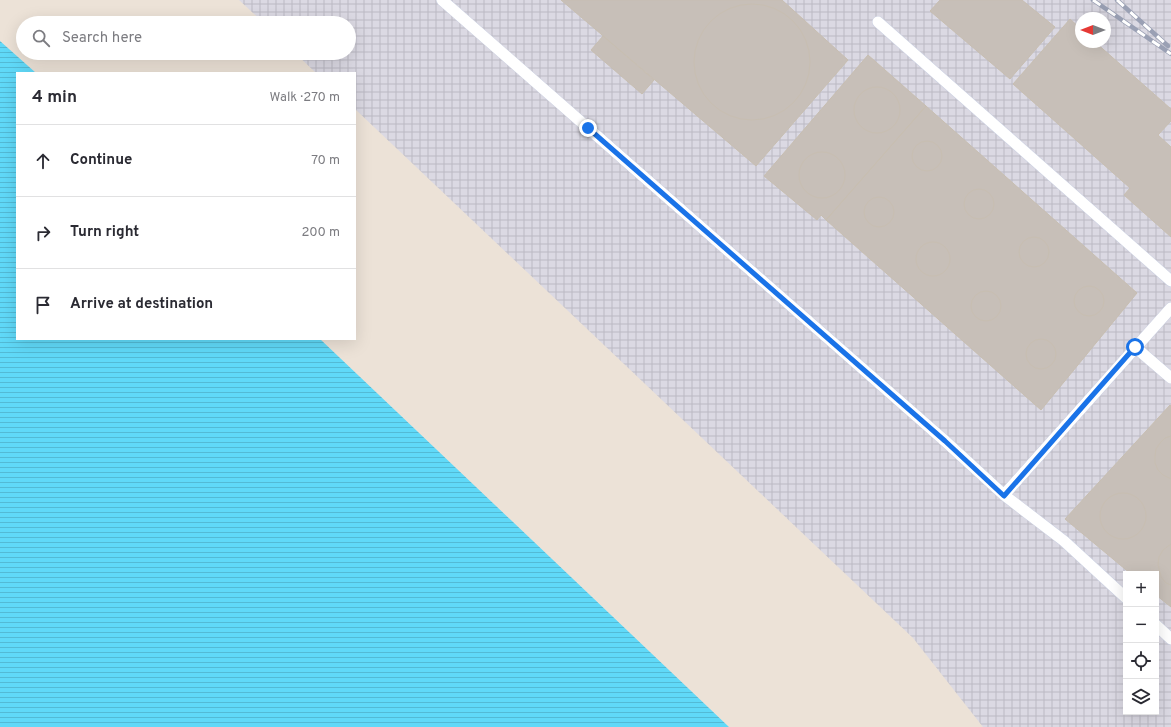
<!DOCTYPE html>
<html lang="en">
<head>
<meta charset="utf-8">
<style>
  :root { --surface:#fff; --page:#f2f2f3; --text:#2b2b33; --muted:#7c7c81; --line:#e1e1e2 }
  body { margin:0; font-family:Overpass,sans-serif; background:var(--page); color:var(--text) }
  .controls { position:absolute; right:12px; bottom:12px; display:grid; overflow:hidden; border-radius:0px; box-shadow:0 4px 16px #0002 }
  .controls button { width:36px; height:36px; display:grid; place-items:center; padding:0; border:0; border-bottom:1px solid var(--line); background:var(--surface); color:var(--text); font:20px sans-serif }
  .compass { position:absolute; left:1075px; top:12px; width:36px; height:36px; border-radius:50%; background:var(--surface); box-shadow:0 4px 16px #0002; rotate:270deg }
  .stop { position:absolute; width:12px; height:12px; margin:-9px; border:3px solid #1a73e8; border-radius:50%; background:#fff }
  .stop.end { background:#1a73e8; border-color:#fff; box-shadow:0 1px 4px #0008 }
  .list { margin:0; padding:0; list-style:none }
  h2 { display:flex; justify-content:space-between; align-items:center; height:52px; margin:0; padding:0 16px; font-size:17px }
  h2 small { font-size:13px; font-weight:400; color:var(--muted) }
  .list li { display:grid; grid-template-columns:26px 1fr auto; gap:12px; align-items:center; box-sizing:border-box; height:72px; padding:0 16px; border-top:1px solid var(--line) }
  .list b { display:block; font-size:15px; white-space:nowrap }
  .list em { font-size:13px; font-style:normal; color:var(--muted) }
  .icon { flex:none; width:22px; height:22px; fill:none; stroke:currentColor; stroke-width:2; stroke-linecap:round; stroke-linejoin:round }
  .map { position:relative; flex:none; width:1171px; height:727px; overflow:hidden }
  .search { position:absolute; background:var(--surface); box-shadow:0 4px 16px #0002; left:16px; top:16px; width:340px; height:44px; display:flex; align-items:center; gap:10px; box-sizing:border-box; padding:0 14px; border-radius:22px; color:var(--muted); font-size:15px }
  .panel { position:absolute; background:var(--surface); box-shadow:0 4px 16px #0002; left:16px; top:72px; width:340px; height:268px; border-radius:0px }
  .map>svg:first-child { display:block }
  .industrial { fill:url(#industrial-grid); fill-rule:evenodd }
  .water { fill:url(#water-rules) }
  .building { fill:#c7bfb8; stroke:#c7beb1 }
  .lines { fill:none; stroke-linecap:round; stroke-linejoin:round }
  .lane-casing { stroke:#cdd2e3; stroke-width:12 }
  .lane { stroke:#fff; stroke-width:11 }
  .rail-casing { stroke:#9aa0b4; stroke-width:4.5 }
  .rail { stroke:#fff; stroke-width:3; stroke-dasharray:9; stroke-linecap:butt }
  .route { stroke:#1a73e8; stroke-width:5 }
</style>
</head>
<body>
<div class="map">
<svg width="1171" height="727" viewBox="0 0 1171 727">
  <defs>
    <pattern id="industrial-grid" width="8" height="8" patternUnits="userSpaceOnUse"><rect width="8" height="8" fill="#dbd9e3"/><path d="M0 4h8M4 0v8" fill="none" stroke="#bcbac3"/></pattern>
    <pattern id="water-rules" width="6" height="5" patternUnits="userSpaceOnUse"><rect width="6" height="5" fill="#60d9f8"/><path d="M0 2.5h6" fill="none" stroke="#53bad5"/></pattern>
  </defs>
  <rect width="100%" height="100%" fill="#ece2d7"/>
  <path class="industrial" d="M239 0H1171V727H983L913 638 355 109V73H316L295 53H349V23H264ZM1081 18H1105V42H1081ZM1126 574H1156V712H1126Z"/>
  <path class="water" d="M0 41 36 73H17V339H320L729 727H0Z"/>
  <path class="building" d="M561 0H782L848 60 756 166Z
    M940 0H1022L1055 27 1010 79 930 11Z
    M694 62a58 58 0 1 1 116 0a58 58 0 1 1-116 0Z
    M1070 19 1081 29V42H1095L1171 109V121L1158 135 1171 147V237L1124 195 1130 188 1013 84Z
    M603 36 654 80 642 94 591 50Z
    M868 55 926 106 826 220 821 215 817 220 764 176Z
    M854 110a23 23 0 1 1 46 0a23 23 0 1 1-46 0Z
    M926 106 1137 293 1041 410 826 220Z
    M912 156a15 15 0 1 1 30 0a15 15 0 1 1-30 0Z
    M799 175a23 23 0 1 1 46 0a23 23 0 1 1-46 0Z
    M964 204a15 15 0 1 1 30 0a15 15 0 1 1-30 0Z
    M864 212a15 15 0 1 1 30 0a15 15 0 1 1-30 0Z
    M1019 252a15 15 0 1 1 30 0a15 15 0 1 1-30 0Z
    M916 259a17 17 0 1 1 34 0a17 17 0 1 1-34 0Z
    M1074 301a15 15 0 1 1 30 0a15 15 0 1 1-30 0Z
    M971 306a15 15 0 1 1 30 0a15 15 0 1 1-30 0Z
    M1026 354a15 15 0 1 1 30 0a15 15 0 1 1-30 0Z
    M1170 405 1171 406V607L1156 595V574H1131L1065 519Z
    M1171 436V479L1163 475 1158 470 1155 463V456L1156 449 1160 443 1165 438Z
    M1100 516a23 23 0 1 1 46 0a23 23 0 1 1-46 0Z
    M1171 544V585L1166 583 1161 577 1158 564 1159 557 1163 550Z"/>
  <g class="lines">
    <defs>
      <path id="lane" d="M442 0 945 441 1004 495 1064 541 1126 598
        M878 22 1171 281
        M1135 347 1171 378
        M1004 495 1171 308
        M1156 625 1171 639"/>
    </defs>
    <use href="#lane" class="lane-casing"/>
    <use href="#lane" class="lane"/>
    <defs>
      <path id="rail" d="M1093 0 1171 54
        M1117 0 1168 46"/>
    </defs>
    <use href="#rail" class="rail-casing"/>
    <use href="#rail" class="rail"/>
  </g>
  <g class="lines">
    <path class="route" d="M588 128 945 441 1004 496 1135 347"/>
  </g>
</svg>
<div class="controls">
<button>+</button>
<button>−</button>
<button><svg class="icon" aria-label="locate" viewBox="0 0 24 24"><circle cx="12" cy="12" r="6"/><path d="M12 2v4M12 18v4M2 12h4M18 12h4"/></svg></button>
<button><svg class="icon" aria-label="layers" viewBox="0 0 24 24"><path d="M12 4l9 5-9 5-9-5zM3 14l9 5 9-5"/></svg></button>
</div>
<svg class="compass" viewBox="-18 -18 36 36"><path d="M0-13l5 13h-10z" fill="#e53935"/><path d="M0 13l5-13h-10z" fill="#7c7c81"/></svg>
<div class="stop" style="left:1135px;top:347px"></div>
<div class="stop end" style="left:588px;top:128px"></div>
<div class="search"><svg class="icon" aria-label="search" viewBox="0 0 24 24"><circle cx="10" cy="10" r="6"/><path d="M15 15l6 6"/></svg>Search here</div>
<section class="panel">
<h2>4 min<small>Walk · 270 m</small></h2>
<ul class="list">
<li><svg class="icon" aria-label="ahead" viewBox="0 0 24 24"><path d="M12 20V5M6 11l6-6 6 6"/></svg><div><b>Continue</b></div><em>70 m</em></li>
<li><svg class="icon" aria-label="right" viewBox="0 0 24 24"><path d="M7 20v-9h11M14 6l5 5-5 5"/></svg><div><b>Turn right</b></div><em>200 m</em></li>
<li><svg class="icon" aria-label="arrive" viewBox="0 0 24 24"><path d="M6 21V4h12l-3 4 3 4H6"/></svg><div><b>Arrive at destination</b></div></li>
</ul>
</section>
</div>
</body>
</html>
